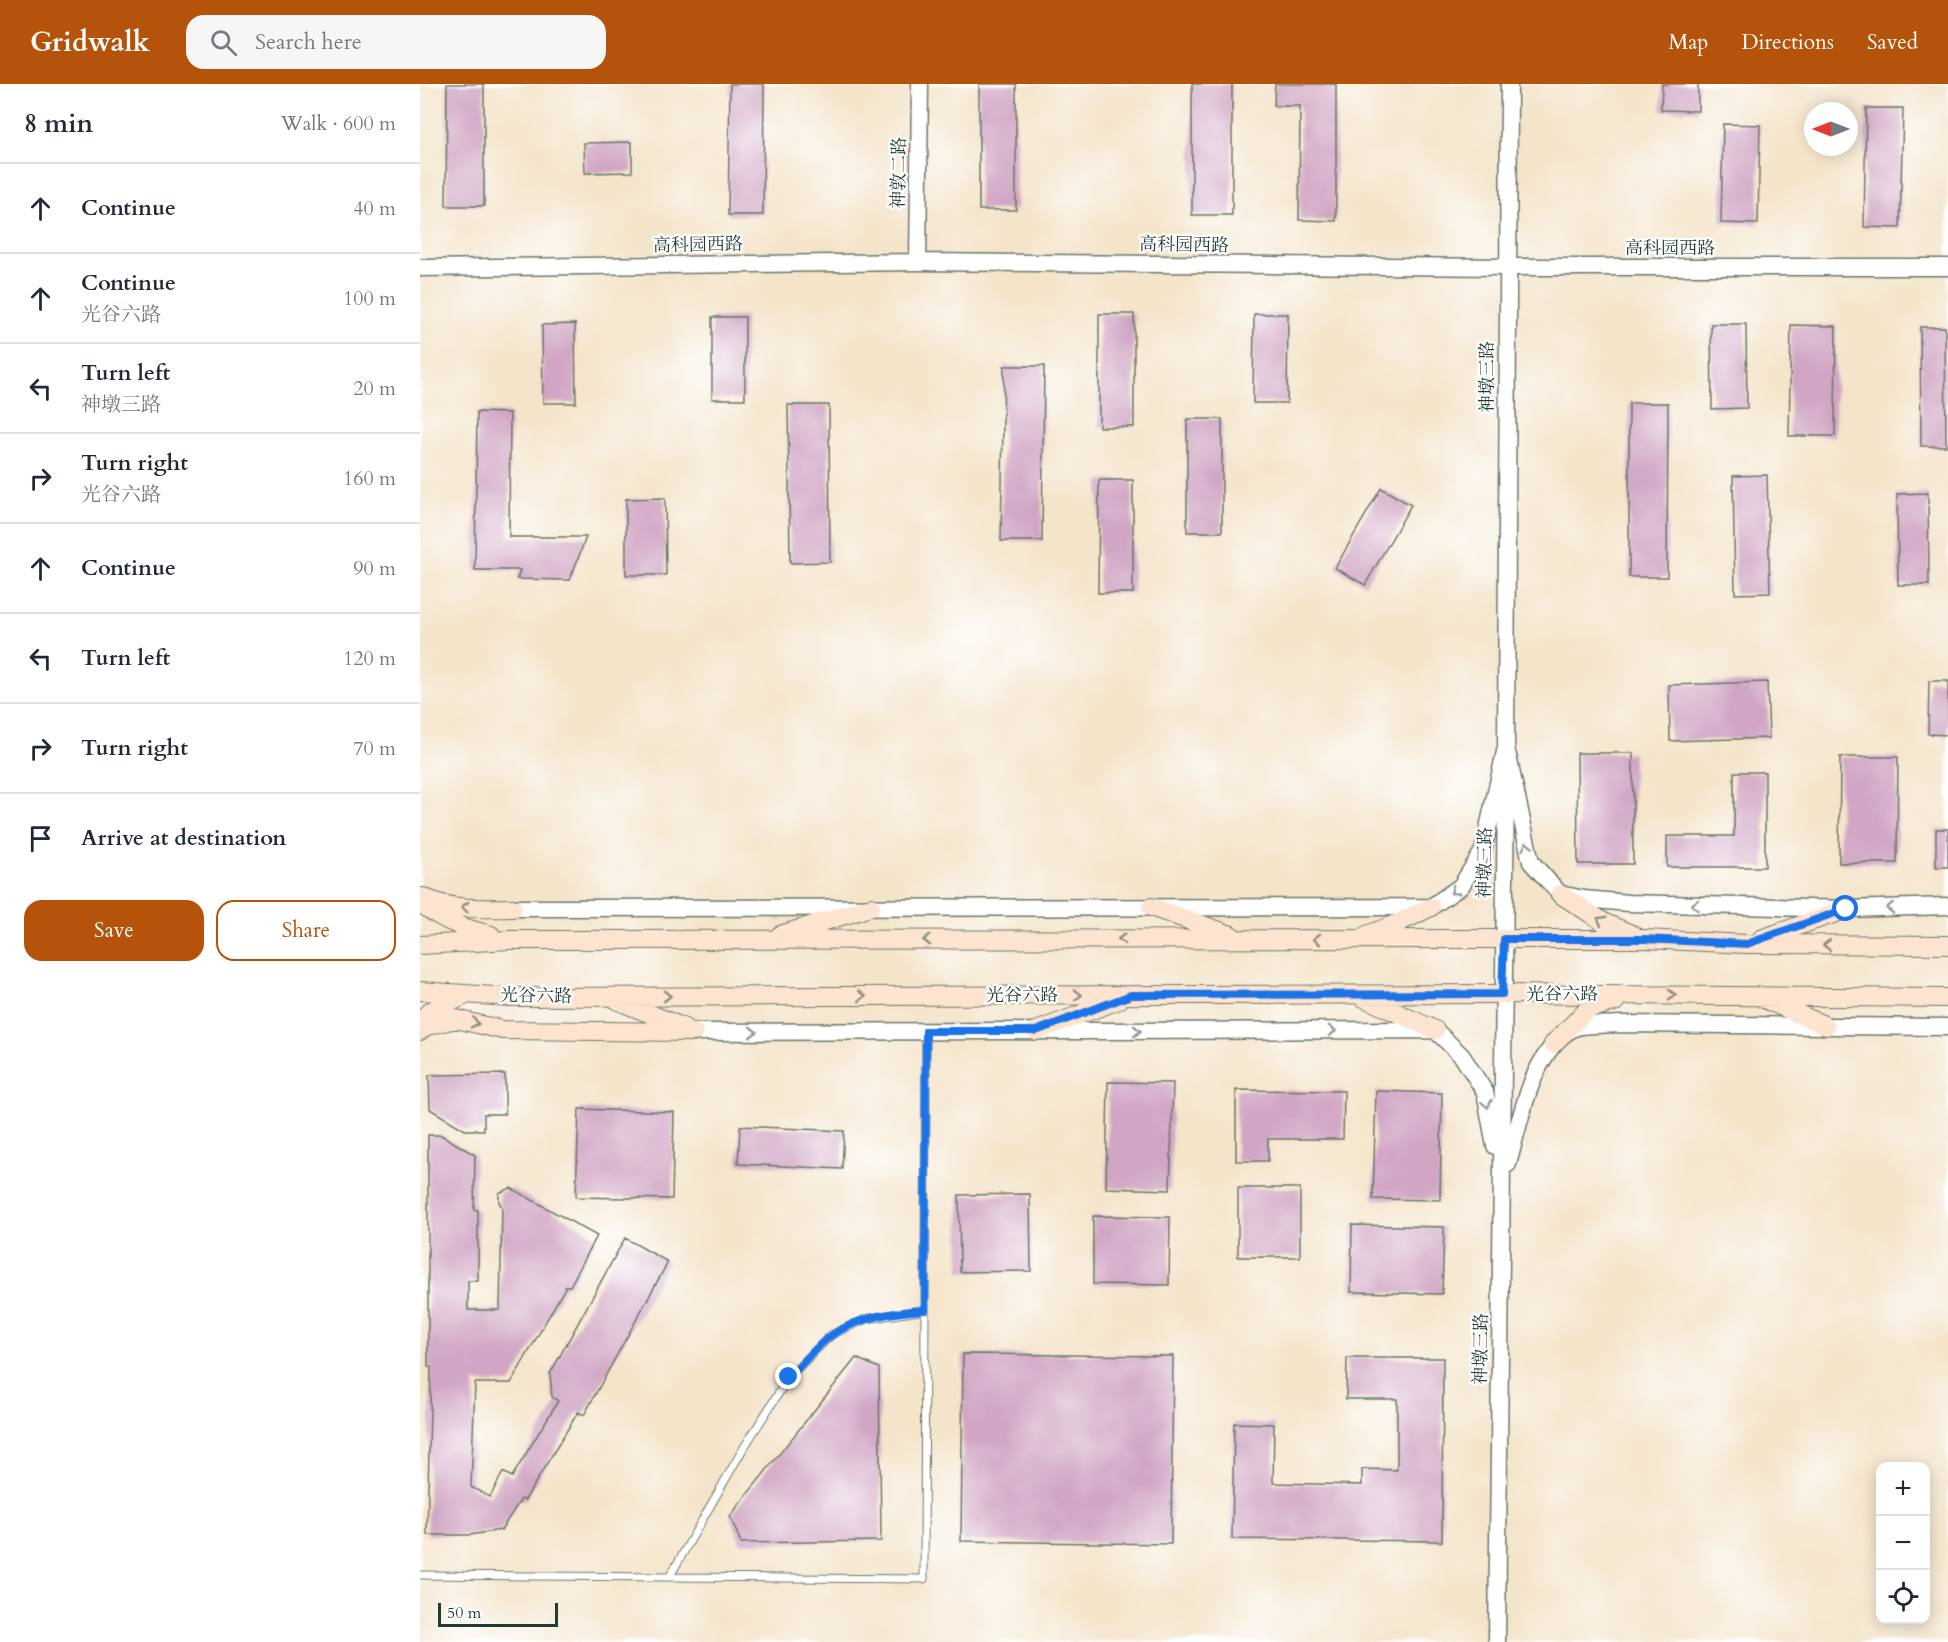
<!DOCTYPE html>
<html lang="en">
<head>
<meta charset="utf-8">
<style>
  :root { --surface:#fff; --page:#f6f6f7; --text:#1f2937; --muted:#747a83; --line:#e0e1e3; --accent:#b45309 }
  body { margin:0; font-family:Cardo,"Noto Serif SC",serif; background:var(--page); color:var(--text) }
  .controls { position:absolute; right:18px; bottom:18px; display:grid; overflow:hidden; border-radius:12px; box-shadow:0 3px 15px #0003 }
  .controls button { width:54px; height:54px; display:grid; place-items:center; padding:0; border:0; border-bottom:2px solid var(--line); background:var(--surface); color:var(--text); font:30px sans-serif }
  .compass { position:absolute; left:1384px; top:18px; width:54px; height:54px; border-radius:50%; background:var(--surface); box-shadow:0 3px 15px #0003; rotate:270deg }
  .scale { position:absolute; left:18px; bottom:15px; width:120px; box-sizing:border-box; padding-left:6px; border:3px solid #1f3d34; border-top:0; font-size:16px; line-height:21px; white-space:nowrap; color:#1f3d34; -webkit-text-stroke:4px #fff; paint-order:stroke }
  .stop { position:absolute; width:18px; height:18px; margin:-14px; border:4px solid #1a73e8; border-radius:50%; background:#fff }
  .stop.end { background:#1a73e8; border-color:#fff; box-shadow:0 2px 6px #0008 }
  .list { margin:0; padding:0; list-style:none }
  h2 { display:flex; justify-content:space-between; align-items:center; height:78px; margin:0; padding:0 24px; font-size:26px }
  h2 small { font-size:20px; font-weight:400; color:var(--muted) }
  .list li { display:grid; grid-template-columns:39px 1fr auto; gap:18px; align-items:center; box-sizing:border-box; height:90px; padding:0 24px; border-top:2px solid var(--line) }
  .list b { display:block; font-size:22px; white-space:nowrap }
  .list p { margin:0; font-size:20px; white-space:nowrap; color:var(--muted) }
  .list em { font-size:20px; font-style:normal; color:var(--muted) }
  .actions { display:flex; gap:12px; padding:18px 24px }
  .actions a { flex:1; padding:14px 0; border:2px solid var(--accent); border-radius:18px; text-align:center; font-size:21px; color:var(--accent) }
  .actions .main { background:var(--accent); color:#fff }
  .icon { flex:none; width:33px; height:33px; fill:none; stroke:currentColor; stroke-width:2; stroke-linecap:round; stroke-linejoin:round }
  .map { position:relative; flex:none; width:1528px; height:1558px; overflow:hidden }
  header { display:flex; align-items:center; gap:36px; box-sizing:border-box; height:84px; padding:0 30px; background:var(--accent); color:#fff }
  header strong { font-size:28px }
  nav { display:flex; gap:33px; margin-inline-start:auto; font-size:21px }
  .search { width:420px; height:54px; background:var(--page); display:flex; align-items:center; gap:15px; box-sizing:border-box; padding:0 21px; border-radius:18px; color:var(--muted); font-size:22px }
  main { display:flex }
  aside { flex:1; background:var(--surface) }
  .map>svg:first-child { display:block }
  .building { fill:#d0a6c4 }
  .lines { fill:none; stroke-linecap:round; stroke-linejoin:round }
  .service-casing { stroke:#6a7768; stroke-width:9 }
  .tertiary-casing { stroke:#6a7768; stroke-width:19 }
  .secondary-casing { stroke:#6a7768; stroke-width:20 }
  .service { stroke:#fff; stroke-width:7 }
  .tertiary { stroke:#fff; stroke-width:16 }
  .secondary { stroke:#fde4d1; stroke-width:18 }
  .oneway { stroke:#8f9e9a }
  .oneway2 { stroke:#8e9082 }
  .route { stroke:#1a73e8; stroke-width:8 }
  .labels { text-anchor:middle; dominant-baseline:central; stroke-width:4.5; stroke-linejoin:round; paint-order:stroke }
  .street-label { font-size:18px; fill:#1f3d34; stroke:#fff }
</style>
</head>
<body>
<header>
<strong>Gridwalk</strong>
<div class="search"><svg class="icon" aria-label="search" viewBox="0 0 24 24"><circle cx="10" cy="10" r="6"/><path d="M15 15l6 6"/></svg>Search here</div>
<nav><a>Map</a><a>Directions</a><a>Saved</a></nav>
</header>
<main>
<aside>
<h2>8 min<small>Walk · 600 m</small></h2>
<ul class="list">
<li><svg class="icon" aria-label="ahead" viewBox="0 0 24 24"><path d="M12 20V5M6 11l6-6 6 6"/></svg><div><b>Continue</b></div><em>40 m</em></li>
<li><svg class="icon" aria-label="ahead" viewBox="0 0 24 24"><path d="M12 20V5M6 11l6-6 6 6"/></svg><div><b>Continue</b><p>光谷六路</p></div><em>100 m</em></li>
<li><svg class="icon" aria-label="left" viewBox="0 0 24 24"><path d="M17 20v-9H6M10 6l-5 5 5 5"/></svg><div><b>Turn left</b><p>神墩三路</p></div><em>20 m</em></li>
<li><svg class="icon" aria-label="right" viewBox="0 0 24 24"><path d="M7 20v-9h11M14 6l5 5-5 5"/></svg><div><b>Turn right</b><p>光谷六路</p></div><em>160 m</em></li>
<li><svg class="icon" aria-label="ahead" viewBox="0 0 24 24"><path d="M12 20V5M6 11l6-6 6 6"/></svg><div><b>Continue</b></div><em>90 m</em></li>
<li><svg class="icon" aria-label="left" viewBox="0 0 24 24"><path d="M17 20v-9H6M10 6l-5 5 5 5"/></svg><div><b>Turn left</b></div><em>120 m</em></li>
<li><svg class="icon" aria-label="right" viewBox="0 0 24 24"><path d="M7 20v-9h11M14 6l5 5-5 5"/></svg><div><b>Turn right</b></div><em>70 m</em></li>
<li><svg class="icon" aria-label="arrive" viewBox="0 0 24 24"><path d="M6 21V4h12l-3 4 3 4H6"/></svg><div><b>Arrive at destination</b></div></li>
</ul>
<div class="actions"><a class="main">Save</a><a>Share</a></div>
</aside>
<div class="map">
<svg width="1528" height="1558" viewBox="0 0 1528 1558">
  <rect width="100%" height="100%" fill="#fff"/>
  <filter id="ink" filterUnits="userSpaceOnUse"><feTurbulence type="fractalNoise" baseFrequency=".0167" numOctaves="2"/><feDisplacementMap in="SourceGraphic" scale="12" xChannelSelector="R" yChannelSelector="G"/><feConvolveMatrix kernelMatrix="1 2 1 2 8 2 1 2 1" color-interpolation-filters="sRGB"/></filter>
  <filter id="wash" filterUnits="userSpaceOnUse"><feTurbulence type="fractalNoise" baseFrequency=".008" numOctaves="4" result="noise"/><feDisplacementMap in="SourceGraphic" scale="24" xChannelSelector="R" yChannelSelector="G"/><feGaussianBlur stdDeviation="1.35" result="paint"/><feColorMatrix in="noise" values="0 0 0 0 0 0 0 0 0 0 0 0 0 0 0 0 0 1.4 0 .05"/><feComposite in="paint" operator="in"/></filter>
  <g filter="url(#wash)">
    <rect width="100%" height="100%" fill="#f4e4ca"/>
    <g id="blocks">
      <path class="building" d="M27 0H64V122H26Z
        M310 0H344L343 131H308Z
        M559 0H596V126H559Z
        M772 0H812V131H772Z
        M855 0H916V137L879 136 880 22H854Z
        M1242 0H1278V27L1241 26Z
        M1446 24H1483L1480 144 1444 143Z
        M1303 40 1340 41 1338 140 1301 139Z
        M212 58V88L165 89 164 59Z
        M679 230H714V343H679Z
        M834 230H868L867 319H833Z
        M292 233H325V315H292Z
        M155 240 156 319H123L122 241Z
        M1291 240H1326L1327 324 1292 325Z
        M1371 241 1416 242 1415 352H1369Z
        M1500 243H1525L1526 362H1501Z
        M584 282H624L622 457H581Z
        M1209 319H1248L1247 493H1209Z
        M368 321H409L410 478 370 479Z
        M57 328 90 329 89 453H166L150 496 97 495 100 486H55Z
        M767 335H802V448H767Z
        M1347 391 1350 509 1315 510 1313 392Z
        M679 396H713V509H678Z
        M961 404 991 421 945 501 915 484Z
        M1508 409 1509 501H1478L1477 410Z
        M245 414 246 491H206V415Z
        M1509 597H1528V651L1508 650Z
        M1347 598 1349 654 1250 657 1249 601Z
        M1157 669H1213V780H1158Z
        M1420 673H1478L1477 779H1419Z
        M1314 688H1345V783H1247V752H1314Z
        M1516 745H1528V783H1516Z
        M85 990V1030H64V1046H45L10 1025 9 991Z
        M688 998 753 999 750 1106 686 1104Z
        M816 1006 924 1007 923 1055H848V1077H816Z
        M956 1007 1022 1009 1020 1116 953 1115Z
        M159 1025 254 1028 252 1115 156 1113Z
        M320 1042 424 1047 422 1085 318 1080Z
        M8 1051H21L55 1071 54 1126H58V1197H48V1226H80L82 1123 79 1118V1109L91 1104 177 1152 150 1202H146L91 1299H55L51 1403 70 1413 83 1388 92 1393 138 1317 132 1313 130 1290 205 1154 248 1178 164 1331 158 1328 105 1416 101 1415 81 1446 50 1451H7L11 1283H8Z
        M818 1104H880V1173H818Z
        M610 1110 611 1187 540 1188 539 1111Z
        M673 1132 750 1133 749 1201 673 1200Z
        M932 1141 1024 1143 1022 1210 931 1208Z
        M543 1270 753 1272 751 1460 541 1457Z
        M436 1274 459 1284 461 1457 321 1459 310 1432Z
        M927 1274H1023L1022 1457 812 1455 814 1339 854 1340 853 1399 942 1401V1385L977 1386V1315H926Z"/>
    </g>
  </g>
  <g filter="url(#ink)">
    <use href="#blocks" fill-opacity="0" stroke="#6a7768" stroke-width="1.5"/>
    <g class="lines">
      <defs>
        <path id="service" d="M0 1491 504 1495 506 947
          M250 1492 323 1365 369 1293 411 1251 446 1235 505 1226"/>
        <path id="tertiary" d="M498 178 500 0
          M0 184 498 178 1087 183H1528
          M1086 672 1089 0
          M93 824 1011 823 1041 802 1063 767 1086 663 1111 778 1140 810 1164 815 1209 819 1427 825 1528 822
          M274 948 1015 946 1042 972 1065 1008 1075 1062
          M1088 1080C1100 1039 1111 966 1154 944 1163 940 1189 941 1200 940L1528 943
          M1077 1558 1086 698"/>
        <path id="secondary" d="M1140 810 1185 839 1214 851
          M3 813C31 827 63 824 93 824
          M0 818C19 836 45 845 71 851
          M731 823 811 851
          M360 851 451 823
          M947 851 976 840 1011 823
          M1341 855 1427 825
          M0 861 90 856 1084 855H1224L1327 860 1528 861
          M0 907 89 913 1082 910 1528 914
          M942 913 1015 946
          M1342 914 1406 942
          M196 916 265 944
          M0 940 9 928 46 911
          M0 947 6 942 36 935 83 946 274 948
          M616 947 699 916
          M1133 960 1168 925 1197 917"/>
      </defs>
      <use href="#service" class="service-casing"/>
      <use href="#tertiary" class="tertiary-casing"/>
      <use href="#secondary" class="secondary-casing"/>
      <use href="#service" class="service"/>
      <use href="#tertiary" class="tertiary"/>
      <use href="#secondary" class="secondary"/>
    </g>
    <defs><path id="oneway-chevron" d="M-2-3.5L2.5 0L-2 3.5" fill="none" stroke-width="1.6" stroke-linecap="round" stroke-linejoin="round" transform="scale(1.5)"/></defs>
    <g class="oneway">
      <use href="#oneway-chevron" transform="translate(1107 762) rotate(-102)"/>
      <use href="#oneway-chevron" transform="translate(1034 807) rotate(143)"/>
      <use href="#oneway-chevron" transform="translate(1275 821) rotate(-178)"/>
      <use href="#oneway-chevron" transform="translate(1470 824) rotate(179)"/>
      <use href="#oneway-chevron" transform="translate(717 947)"/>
      <use href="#oneway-chevron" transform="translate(912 947)"/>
      <use href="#oneway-chevron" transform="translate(333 948)"/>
      <use href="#oneway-chevron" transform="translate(1067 1020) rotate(79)"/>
    </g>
    <g class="oneway2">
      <use href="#oneway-chevron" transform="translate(45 823) rotate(-175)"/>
      <use href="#oneway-chevron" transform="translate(1181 836) rotate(-150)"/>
      <use href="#oneway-chevron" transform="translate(702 855) rotate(180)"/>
      <use href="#oneway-chevron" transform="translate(897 855) rotate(180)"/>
      <use href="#oneway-chevron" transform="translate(507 856) rotate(180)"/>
      <use href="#oneway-chevron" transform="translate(1407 861) rotate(-180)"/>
      <use href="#oneway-chevron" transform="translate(658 911)"/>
      <use href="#oneway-chevron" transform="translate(1252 911)"/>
      <use href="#oneway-chevron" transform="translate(247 912)"/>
      <use href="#oneway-chevron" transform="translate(442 912)"/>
      <use href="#oneway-chevron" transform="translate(55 939) rotate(13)"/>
    </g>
  </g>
  <g class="lines" filter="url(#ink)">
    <path class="route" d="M369 1293C382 1281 397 1261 412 1251 439 1233 473 1228 505 1226L506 947H616L711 911 1082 910 1084 855H1224L1327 860 1426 825"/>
  </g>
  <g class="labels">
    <g class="street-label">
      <text transform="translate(479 89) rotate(-89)">神敦二路</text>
      <text transform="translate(278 161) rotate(-1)">高科园西路</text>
      <text transform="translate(764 161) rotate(1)">高科园西路</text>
      <text x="1250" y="164">高科园西路</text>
      <text transform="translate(1067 293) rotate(-90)">神墩三路</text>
      <text transform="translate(1065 779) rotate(-89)">神墩三路</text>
      <text x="1142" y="910">光谷六路</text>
      <text x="602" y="911">光谷六路</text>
      <text transform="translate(116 912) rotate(1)">光谷六路</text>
      <text transform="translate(1061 1265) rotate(-89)">神墩三路</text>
    </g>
  </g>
</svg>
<div class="controls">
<button>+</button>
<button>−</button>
<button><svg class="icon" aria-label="locate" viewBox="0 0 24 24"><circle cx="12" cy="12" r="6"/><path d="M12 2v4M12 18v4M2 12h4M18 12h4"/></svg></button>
</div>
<svg class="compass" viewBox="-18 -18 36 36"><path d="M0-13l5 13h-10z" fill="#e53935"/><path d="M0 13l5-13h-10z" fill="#747a83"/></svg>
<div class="scale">50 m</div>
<div class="stop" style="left:1426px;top:825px"></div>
<div class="stop end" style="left:369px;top:1293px"></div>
</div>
</main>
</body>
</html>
